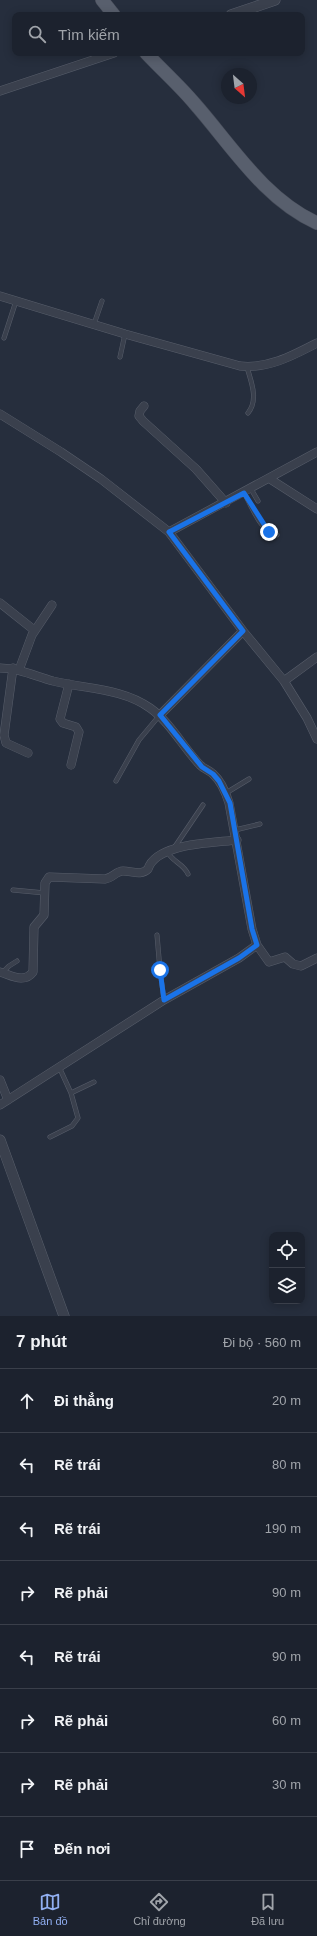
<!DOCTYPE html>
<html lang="vi">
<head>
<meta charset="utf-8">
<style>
  :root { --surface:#1c222e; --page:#292f3a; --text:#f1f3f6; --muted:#a0a4aa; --line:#3a3f4a; --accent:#91aff2 }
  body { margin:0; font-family:Helvetica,sans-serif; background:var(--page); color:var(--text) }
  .controls { position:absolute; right:12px; bottom:12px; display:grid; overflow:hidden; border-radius:8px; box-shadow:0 2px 10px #0003 }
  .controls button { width:36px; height:36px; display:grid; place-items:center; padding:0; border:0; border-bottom:1px solid var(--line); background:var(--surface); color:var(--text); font:20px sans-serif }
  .compass { position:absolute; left:221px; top:68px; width:36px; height:36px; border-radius:50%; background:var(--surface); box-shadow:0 2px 10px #0003; rotate:152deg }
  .stop { position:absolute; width:12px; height:12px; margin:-9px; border:3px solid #1a73e8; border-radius:50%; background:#fff }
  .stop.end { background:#1a73e8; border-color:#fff; box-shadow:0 1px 4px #0008 }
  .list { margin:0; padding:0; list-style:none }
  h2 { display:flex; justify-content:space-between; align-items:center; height:52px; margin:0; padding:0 16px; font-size:17px }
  h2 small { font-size:13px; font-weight:400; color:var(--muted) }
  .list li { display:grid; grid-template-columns:26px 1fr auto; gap:12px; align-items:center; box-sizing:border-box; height:64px; padding:0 16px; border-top:1px solid var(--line) }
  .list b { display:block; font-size:15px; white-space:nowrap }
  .list em { font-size:13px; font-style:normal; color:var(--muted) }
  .icon { flex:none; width:22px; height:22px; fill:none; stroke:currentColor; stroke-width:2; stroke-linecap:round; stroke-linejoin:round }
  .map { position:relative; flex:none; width:317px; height:1316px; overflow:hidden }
  .search { position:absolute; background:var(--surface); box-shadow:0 2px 10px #0003; left:12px; right:12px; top:12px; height:44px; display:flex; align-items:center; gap:10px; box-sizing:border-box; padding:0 14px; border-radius:8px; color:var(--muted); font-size:15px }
  .sheet { height:564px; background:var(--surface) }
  nav { display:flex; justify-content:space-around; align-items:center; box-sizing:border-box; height:56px; border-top:1px solid var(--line); background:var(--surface); font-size:11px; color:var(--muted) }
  nav a { display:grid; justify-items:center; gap:2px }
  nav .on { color:var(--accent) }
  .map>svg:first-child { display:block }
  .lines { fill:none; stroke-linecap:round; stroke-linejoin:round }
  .service-casing { stroke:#585e6b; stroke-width:5 }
  .minor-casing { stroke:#585e6b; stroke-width:9 }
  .tertiary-casing { stroke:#585e6b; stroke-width:11 }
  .primary-casing { stroke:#434956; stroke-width:14 }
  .service { stroke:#3a404d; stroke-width:4 }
  .minor { stroke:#3a404d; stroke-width:8 }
  .tertiary { stroke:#3a404d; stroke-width:10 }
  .primary { stroke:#585f6d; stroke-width:13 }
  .route { stroke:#1a73e8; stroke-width:5 }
</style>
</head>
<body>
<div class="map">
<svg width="317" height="1316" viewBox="0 0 317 1316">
  <rect width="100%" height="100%" fill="#262e3d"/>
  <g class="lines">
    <defs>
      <path id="service" d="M94 324 102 301
        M4 338 16 301
        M120 357 125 334
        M247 367C251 382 259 399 248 413
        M251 489 258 501
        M244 493C252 506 260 532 277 535
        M116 781 139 740 159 716
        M226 793 249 779
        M235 830 260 824
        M174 848 203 805
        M167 851C172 862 183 863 188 874
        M13 890 45 893
        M157 935 160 970 164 1000
        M3 972 9 966 17 961
        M71 1093 94 1082
        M50 1137 72 1126 78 1118 71 1093 60 1069"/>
      <path id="minor" d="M0 91 114 53
        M0 296 125 334 240 366C268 369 292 356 317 343
        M144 406 140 411 139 416 143 421 196 469 226 503
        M0 414 61 452 101 479 169 532 243 631 284 681 307 718 317 739
        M270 479 317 509
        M169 532 317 452
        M0 603 34 630
        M0 668C19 668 35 676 53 681 85 689 122 688 150 708 170 722 183 747 200 765 204 769 209 770 213 774 221 781 226 793 229 803L252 929 257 945 239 958 164 1000 0 1105
        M13 668 4 735 6 743 28 753
        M19 670 32 635 52 605
        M284 681 317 657
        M69 684 60 719 63 723 76 727 79 732 71 765
        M160 715 243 631
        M257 945 269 962 285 957 293 964 301 966 317 958
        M0 972C11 975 24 984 33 972L34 927 44 915 45 883 49 877 105 879C113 878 116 871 123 871 132 871 141 876 148 869 156 843 213 843 237 840
        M0 1080 8 1100"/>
      <path id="tertiary" d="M231 15 275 0
        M0 1140 64 1316"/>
      <path id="primary" d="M102 0 114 15
        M146 53C162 70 180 86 195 104 232 146 264 199 317 223"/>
    </defs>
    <use href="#service" class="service-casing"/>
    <use href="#minor" class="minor-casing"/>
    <use href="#tertiary" class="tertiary-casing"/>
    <use href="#primary" class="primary-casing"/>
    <use href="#service" class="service"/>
    <use href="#minor" class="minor"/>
    <use href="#tertiary" class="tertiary"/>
    <use href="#primary" class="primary"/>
  </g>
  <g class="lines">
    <path class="route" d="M160 970 164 1000 239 958 257 945 252 929 230 803 219 781 213 774 202 767 160 715 243 631 169 532 244 493 269 532"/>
  </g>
</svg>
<div class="controls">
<button><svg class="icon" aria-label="locate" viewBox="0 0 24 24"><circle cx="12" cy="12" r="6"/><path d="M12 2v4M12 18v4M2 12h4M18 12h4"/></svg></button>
<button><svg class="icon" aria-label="layers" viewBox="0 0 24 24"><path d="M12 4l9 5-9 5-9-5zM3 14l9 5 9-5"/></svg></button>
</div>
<svg class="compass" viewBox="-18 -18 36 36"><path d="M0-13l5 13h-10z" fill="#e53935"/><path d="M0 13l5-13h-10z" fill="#a0a4aa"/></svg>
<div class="stop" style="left:160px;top:970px"></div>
<div class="stop end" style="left:269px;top:532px"></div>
<div class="search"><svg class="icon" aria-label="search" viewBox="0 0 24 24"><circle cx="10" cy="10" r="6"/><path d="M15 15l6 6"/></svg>Tìm kiếm</div>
</div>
<section class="sheet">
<h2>7 phút<small>Đi bộ · 560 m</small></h2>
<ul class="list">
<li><svg class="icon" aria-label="ahead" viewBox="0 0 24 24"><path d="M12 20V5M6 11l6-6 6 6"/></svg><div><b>Đi thẳng</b></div><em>20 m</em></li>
<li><svg class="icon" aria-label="left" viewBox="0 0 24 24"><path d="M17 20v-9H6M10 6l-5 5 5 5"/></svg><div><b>Rẽ trái</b></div><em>80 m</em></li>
<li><svg class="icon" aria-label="left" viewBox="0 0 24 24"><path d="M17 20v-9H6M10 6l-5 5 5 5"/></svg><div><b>Rẽ trái</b></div><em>190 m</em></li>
<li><svg class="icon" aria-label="right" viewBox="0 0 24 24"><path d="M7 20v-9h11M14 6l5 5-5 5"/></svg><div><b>Rẽ phải</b></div><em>90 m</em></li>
<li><svg class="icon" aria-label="left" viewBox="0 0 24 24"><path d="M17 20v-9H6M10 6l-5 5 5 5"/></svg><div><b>Rẽ trái</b></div><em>90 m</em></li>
<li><svg class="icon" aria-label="right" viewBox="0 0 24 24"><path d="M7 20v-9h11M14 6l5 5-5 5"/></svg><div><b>Rẽ phải</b></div><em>60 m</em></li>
<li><svg class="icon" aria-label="right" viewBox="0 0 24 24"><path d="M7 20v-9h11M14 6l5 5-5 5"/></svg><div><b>Rẽ phải</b></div><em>30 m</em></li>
<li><svg class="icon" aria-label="arrive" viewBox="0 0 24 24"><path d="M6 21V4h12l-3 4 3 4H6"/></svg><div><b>Đến nơi</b></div></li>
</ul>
</section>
<nav>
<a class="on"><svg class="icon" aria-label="map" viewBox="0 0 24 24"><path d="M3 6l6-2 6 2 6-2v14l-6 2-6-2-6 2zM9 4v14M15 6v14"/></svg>Bản đồ</a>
<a><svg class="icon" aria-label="directions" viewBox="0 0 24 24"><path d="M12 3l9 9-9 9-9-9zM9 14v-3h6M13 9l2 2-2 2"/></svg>Chỉ đường</a>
<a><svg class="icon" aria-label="saved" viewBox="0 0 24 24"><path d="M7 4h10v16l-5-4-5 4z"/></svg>Đã lưu</a>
</nav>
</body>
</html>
